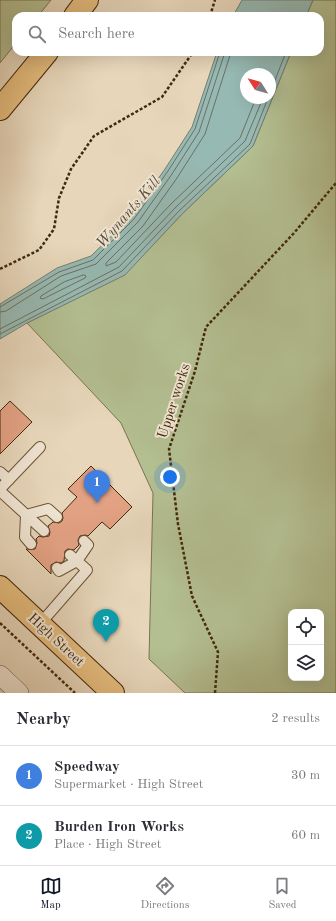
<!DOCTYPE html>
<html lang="en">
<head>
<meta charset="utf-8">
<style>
  :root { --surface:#fff; --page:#f7f7f7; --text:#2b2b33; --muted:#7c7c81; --line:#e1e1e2; --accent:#111827 }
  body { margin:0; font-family:"Old Standard TT",serif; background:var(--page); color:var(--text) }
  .controls { position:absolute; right:12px; bottom:12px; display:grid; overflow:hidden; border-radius:8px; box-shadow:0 4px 16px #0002 }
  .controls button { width:36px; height:36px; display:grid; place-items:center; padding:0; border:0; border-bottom:1px solid var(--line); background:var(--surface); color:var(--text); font:20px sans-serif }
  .compass { position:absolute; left:240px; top:68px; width:36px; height:36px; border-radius:50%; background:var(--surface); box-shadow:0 4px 16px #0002; rotate:307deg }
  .you { position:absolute; left:170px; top:477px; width:14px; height:14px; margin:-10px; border:3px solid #fff; border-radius:50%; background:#1a73e8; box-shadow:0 0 0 6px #1a73e833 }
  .badge { display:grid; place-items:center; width:26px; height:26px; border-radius:50%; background:var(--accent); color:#fff; font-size:13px; font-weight:700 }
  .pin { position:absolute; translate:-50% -33px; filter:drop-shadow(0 1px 2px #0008) }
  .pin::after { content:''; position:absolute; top:21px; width:14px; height:12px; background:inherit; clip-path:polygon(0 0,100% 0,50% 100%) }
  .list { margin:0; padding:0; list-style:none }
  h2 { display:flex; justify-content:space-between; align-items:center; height:52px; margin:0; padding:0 16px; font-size:17px }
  h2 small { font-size:13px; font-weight:400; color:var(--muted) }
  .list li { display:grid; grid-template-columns:26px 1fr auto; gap:12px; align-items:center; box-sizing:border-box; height:60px; padding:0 16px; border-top:1px solid var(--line) }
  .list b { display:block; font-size:15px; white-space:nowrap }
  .list p { margin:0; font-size:13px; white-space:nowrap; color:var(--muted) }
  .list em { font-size:13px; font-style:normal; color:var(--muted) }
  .icon { flex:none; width:22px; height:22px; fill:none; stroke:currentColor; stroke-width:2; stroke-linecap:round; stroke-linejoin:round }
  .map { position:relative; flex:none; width:336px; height:693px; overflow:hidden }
  .search { position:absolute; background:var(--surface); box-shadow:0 4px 16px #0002; left:12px; right:12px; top:12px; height:44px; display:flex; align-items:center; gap:10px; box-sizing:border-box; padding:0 14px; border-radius:12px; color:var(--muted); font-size:15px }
  .sheet { height:172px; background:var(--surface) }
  nav { display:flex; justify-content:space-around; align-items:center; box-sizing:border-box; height:56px; border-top:1px solid var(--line); background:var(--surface); font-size:11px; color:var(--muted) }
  nav a { display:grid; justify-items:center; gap:2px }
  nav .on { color:var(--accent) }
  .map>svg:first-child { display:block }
  .green { fill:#b3be91; stroke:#7a734f; fill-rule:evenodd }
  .water { fill:#97b9b3; stroke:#757f71; fill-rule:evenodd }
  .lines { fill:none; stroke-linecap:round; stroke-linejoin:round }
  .shore { stroke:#6c7060; stroke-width:1 }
  .building { fill:#e3a284; stroke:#42280d }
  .lane-casing { stroke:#6b5438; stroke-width:12 }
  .street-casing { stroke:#6b5438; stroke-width:20 }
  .primary-casing { stroke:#42280d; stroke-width:24 }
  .path { stroke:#42280d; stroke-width:2.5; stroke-dasharray:3 2; stroke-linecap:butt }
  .lane { stroke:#efe4d2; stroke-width:10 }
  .street { stroke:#efe4d2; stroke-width:19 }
  .primary { stroke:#e4bb7d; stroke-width:22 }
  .labels { text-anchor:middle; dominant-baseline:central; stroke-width:4; stroke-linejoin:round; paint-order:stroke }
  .street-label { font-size:14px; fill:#42280d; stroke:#efe4d2 }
  .water-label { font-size:15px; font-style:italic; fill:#574c36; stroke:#efe4d2 }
</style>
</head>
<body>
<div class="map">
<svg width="336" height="693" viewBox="0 0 336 693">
  <rect width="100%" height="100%" fill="#e7d6ba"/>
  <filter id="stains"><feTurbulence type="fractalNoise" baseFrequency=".005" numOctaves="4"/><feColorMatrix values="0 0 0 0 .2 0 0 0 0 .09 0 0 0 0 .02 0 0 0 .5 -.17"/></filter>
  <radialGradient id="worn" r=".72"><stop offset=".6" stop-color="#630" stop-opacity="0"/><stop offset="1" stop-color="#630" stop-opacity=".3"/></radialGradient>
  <path class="green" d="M0 0H51L38 16H16V43L0 63Z
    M313 0H336V693H185L149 659 153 493 121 423 27 323 125 274 182 214 253 146 291 52H320V16H306ZM291 612H321V678H291Z"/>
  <path class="water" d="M242 0H313L306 16H233Z
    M217 52H291L253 146 182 214 125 275 27 323 0 339V304L57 268 91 256 131 217 165 169 192 127ZM246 74H270V98H246Z"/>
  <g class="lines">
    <path class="shore" d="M231 52 205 134 177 178 143 226 106 263V266L116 262 171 204 240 138 256 98
      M270 93 286 52
      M84 275 86 276 85 278 43 299 40 298 41 296 64 282Z
      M0 307 59 272 93 260 134 219 168 171 195 129 220 52
      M0 312 6 311 61 276 96 264 138 222 172 174 199 132 225 52
      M0 329 119 267 175 208 245 141 263 98
      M0 334 122 271 179 211 250 144 268 98"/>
  </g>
  <path class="building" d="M10 401 32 422 0 454V411Z
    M91 466 132 507 110 529 102 522 88 536 85 535 80 536 78 540 79 545 74 550 68 549 65 551 64 561 61 563 56 562 51 565V574L26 549H35L37 543 36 539 39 536 43 537 49 536 50 532 48 526 53 522 59 523 62 521 63 518 62 513 77 497 68 489Z"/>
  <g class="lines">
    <defs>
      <path id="lane" d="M0 472 9 480
        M0 489 40 447
        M0 491 44 531
        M31 544 25 537 26 515 48 509 57 517
        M70 555 77 561 88 545 84 541
        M40 624 87 570 77 561 59 571 57 568"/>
      <path id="street" d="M0 675 19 693"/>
      <path id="primary" d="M75 16 87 0
        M0 109 47 52
        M0 587 113 693"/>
    </defs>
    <use href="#lane" class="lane-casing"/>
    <use href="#street" class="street-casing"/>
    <use href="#primary" class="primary-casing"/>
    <path class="path" d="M210 16 215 0
      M0 269 39 250 54 229 59 198 71 169 94 136 162 97 193 52
      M0 623 75 693
      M215 693 218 652 192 596 178 524 169 449 195 371 206 327 294 233 336 183"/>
    <use href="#lane" class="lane"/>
    <use href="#street" class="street"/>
    <use href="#primary" class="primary"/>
  </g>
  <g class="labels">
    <g class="street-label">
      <text transform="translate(174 401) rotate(-72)">Upper works</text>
      <text transform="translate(56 640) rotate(43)">High Street</text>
    </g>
    <g class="water-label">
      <text transform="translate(129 213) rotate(-49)">Wynants Kill</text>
    </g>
  </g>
  <rect width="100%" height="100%" filter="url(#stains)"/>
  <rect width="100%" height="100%" fill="url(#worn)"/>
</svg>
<div class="controls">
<button><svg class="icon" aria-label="locate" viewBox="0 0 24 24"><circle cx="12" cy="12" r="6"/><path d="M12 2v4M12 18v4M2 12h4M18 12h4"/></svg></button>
<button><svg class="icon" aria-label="layers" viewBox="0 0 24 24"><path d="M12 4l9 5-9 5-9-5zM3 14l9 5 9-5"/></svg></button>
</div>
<svg class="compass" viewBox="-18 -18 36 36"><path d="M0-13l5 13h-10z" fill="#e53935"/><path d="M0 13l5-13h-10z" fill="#7c7c81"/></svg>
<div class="you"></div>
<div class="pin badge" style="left:97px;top:503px;background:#3f7fe0">1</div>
<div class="pin badge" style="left:106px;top:642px;background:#0f9aa8">2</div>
<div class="search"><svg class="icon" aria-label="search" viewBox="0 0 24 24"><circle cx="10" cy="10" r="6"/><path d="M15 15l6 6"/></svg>Search here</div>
</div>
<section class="sheet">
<h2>Nearby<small>2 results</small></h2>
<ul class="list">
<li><span class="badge" style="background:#3f7fe0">1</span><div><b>Speedway</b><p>Supermarket · High Street</p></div><em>30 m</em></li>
<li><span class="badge" style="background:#0f9aa8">2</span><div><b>Burden Iron Works</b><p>Place · High Street</p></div><em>60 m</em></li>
</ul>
</section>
<nav>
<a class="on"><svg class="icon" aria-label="map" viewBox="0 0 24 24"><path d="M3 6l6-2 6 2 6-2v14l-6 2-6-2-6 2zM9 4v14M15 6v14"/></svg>Map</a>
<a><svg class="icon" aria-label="directions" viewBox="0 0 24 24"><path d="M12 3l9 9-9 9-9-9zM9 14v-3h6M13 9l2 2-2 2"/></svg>Directions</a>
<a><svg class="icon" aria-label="saved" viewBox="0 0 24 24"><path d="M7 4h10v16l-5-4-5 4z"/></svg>Saved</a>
</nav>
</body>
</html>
